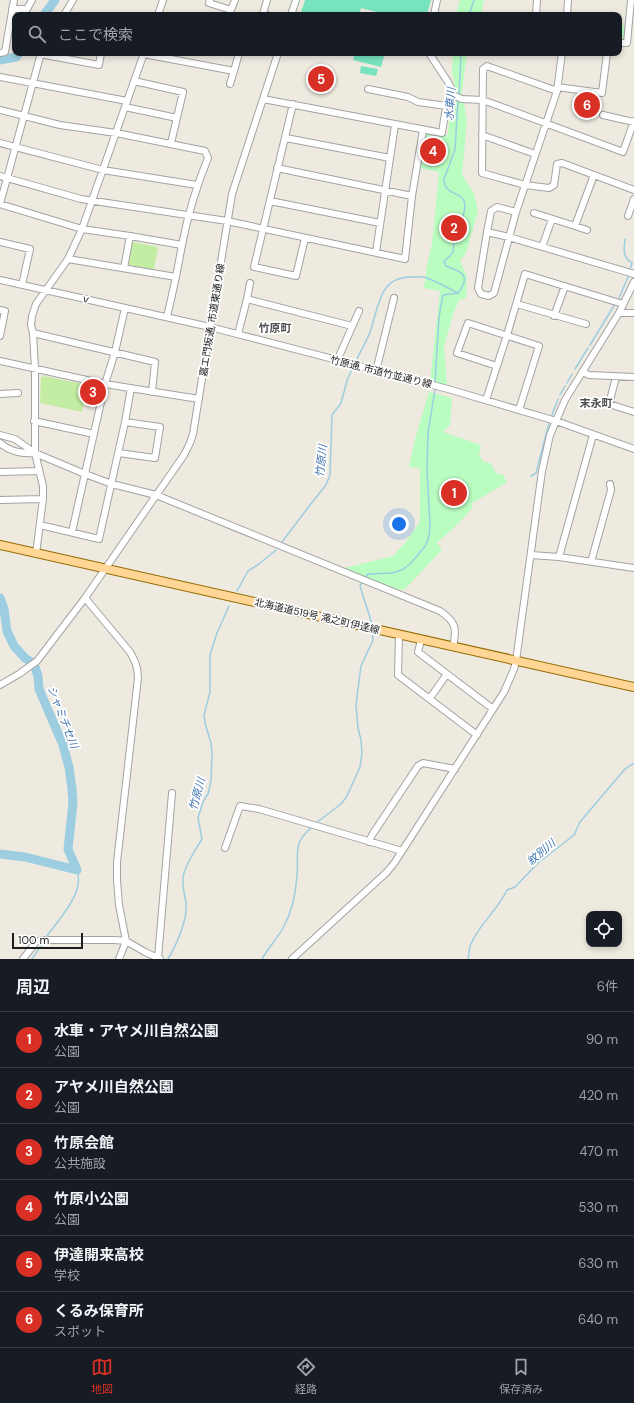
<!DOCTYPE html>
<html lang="ja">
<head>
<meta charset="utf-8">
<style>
  :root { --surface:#171b24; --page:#242831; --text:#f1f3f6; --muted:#9ea1a6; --line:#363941; --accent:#d93025 }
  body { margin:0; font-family:"DM Sans","Noto Sans JP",sans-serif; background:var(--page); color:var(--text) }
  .controls { position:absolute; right:12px; bottom:12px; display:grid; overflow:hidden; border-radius:8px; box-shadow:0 2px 6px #0003 }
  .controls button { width:36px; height:36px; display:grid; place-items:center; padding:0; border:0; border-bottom:1px solid var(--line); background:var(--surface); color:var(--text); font:20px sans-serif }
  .scale { position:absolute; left:12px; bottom:10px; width:71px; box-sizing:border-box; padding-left:4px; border:2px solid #1c1c1c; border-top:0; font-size:11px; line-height:14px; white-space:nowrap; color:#1c1c1c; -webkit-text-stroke:3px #fff; paint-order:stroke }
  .you { position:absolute; left:399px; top:524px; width:14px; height:14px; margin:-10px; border:3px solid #fff; border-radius:50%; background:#1a73e8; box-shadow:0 0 0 6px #1a73e833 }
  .badge { display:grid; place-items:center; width:26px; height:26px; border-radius:50%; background:var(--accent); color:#fff; font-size:13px; font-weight:700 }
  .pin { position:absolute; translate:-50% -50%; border:2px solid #fff; box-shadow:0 1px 4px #0006 }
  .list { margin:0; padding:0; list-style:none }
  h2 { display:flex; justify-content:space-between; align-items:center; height:52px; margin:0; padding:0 16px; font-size:17px }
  h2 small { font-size:13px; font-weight:400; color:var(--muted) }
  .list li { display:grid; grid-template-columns:26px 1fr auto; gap:12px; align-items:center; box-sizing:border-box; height:56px; padding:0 16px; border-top:1px solid var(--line) }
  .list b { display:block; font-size:15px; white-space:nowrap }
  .list p { margin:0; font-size:13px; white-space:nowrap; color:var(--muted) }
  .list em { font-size:13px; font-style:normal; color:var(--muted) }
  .icon { flex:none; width:22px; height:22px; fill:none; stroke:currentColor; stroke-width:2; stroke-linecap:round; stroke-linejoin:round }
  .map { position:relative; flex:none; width:634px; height:959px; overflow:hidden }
  .search { position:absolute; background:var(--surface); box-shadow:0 2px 6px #0003; left:12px; right:12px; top:12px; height:44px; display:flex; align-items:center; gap:10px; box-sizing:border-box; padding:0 14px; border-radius:8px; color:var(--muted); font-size:15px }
  .sheet { height:388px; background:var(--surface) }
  nav { display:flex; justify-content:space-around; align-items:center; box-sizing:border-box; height:56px; border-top:1px solid var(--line); background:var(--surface); font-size:11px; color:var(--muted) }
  nav a { display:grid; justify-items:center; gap:2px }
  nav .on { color:var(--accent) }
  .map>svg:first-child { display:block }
  .grass { fill:#c3eda2 }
  .park { fill:#b9fdc1 }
  .pitch { fill:#78e4bf }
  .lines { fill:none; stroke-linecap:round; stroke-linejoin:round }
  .stream { stroke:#9dcde0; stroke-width:1.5 }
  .river { stroke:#9dcde0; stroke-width:9 }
  .minor-casing { stroke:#a3a3a3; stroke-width:8 }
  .major-casing { stroke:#946a00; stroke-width:10 }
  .minor { stroke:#fff; stroke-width:6 }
  .major { stroke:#ffd695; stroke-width:8 }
  .labels { text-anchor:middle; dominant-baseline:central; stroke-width:3.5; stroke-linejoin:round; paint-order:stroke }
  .street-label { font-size:10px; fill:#1c1c1c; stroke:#fff }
  .water-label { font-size:11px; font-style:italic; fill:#4275b1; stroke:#fff }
  .neighbourhood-label { font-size:11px; font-weight:bold; fill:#4f4f4f; stroke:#fff }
</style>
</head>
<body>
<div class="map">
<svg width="634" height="959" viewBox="0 0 634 959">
  <rect width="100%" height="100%" fill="#eeeae0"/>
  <path class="grass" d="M134 242 158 247 154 270 130 265 127 263 131 243Z
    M43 376 88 385 82 412 40 403 41 377Z"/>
  <path class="park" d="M460 0H484L481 15H456Z
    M619 22H623L622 25 627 26 626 40 624 41H619Z
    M453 53H467L462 92 467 121 462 175 474 193 478 211 466 253 460 261 467 276 466 298 459 300 453 314 444 347 447 385 430 381 440 291 424 288 427 265 432 244 439 172 420 168 425 132 448 135 450 109 455 86 452 72Z
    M429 392 452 398 450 425 443 432 481 445 479 455 484 462 490 463 497 474H502L507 482 471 504 473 507 460 522 437 543 442 550 404 590 393 589 344 568 393 556 404 544 420 522V468L409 467 415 439Z"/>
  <path class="pitch" d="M305 0H431L427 15H388L361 8 359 15H300Z
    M355 53H385L381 67 353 60Z
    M361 66 378 69 376 76 360 73Z"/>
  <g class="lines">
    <path class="stream" d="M469 15 474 0
      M459 96 461 53
      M625 239C624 249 622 257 632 263L630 269
      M458 293C461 290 461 288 463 285 469 272 455 270 446 266L444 261C446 259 451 256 453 252 454 249 453 244 454 240 457 230 468 210 464 201 459 191 444 195 444 179L455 150 458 100
      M619 298 629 275
      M590 345 615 304
      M357 359C362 348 369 338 372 326 379 303 381 276 412 277 416 277 421 277 424 277 434 280 448 288 458 293
      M575 369 588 348
      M435 383 439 317 443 295 458 293
      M567 383 572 374
      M560 395 565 386
      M552 415 558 399
      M531 476 536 473 549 423
      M282 542 310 505 326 485 330 475 332 415 341 403 347 381 351 371
      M365 578 368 574 392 573 402 570 411 563 426 545 429 536 430 525 427 470 428 432 435 390
      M363 581 360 586 372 624
      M237 591 248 571 259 564 276 550
      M316 823 341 804 347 796 360 767 362 753 361 740 358 728 356 706 357 696 361 666 373 640 372 632
      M47 936C59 919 85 893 77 870
      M32 959 42 944
      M168 959C176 946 188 919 186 903 185 895 182 887 183 878 184 866 196 849 202 839L198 818 203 802 208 794 211 781 212 753 211 743 205 723 204 715 210 692V655L217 633 229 606
      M262 959C268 948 277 939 283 928 292 912 296 893 297 875 299 852 292 844 312 827
      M468 959C469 955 469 950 470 946 478 925 498 910 507 890L515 887 538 863 574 835 580 822 607 790 625 769 634 763"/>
    <path class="river" d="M44 15 55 0
      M0 60 16 57 19 53
      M0 598 4 609 7 631 14 646 25 658 33 663 35 667 38 676 39 689 63 745 69 767 72 789 73 803 68 849 77 870
      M0 854 25 857 77 870"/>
    <defs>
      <path id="minor" d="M210 0 209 3 231 10 235 0
        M12 9H27L32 0
        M64 15 73 0
        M158 15 163 0
        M267 15 263 14 267 0
        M291 15 296 0
        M434 15 437 0
        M536 15 537 0
        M567 15 568 0
        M619 43H627L631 0
        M0 53 5 52 14 0
        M40 54 99 65 101 53
        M144 54 234 71 239 53
        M0 77 127 101
        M134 81 183 92 171 143
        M230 84 234 71
        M557 87 602 93 607 53
        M368 89 408 97 418 102 447 106
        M557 91 487 66 483 69 482 173 525 185 549 188 554 185 557 164 562 163 634 190
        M450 94 462 99 482 100 491 103 623 152 634 121
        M263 99 442 133 445 113 452 90 448 82 429 53
        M293 104 254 267 296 276 305 238
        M125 107 177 118
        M0 110 60 125 116 133 205 151 208 158C196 187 188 214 182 245L130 236
        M603 115 634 122
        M482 135 535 154
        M286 138 390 158
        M0 143 103 170 197 185
        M277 168 412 196
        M0 176 81 199 227 221 405 259 412 196 423 130
        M270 201 380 223
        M0 204 82 229 130 236 124 268
        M0 204 41 53
        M516 212 497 207 491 211 487 232 478 288 481 294 489 296 494 293 516 212 557 91 562 53
        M534 213 575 226 594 175
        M628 216 634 199
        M575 226 587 230
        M487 232 509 237 634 274
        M0 242 30 249 22 285
        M542 247 552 219
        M376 252 395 125
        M68 259 176 277 167 317
        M176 277 182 245
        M0 280 210 327 448 389 556 421 634 449
        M247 299 250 283
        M517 304 586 324
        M0 310 5 311 0 336
        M619 313H634
        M554 316 565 286
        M33 333 155 362 152 392
        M238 334 247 299 352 326
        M0 361 105 384 199 399
        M337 361 359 311
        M497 366 457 353 468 323 539 346 519 410
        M376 371 394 298
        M582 372 589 375 634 377
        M616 377 609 404 634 412
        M0 394 18 393
        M486 400 507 335 525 274 623 304
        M34 421 94 434
        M0 435 15 439 35 453 85 474 112 484 156 495 440 611C456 622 457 628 453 647
        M0 443C10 452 21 454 35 453
        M119 453 155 458 160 427 125 422
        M0 472 39 471
        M0 500 43 499
        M40 525 99 539 125 422 131 388
        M72 532 105 384 115 352 125 308
        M36 554 43 499V486L35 453V369L33 333 31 325 32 316 36 304 68 259 82 229 144 53
        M531 555 559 557 634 568
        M559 557 593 435
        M591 562 611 490 610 484
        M85 598 130 652C135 661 138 667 138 678L117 862V880L119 905 126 941 119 959
        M399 635 398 675 477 735
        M421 640 418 652 493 709
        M0 685 19 674 37 661 85 598 184 455 190 443 193 434 232 194 278 53
        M430 698 447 674
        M369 842 372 835 418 766 423 763 455 769
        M225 848 240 806 259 809 402 851
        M158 958 172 793
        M23 959 36 942 42 940H115L126 941 145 952 160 959
        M292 959 387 872 395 862 504 692 514 669 516 661 542 471 550 435 565 400 619 313 634 282"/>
      <path id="major" d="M0 545 634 687"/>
    </defs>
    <use href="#minor" class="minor-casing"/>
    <use href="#major" class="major-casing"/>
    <use href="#minor" class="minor"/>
    <use href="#major" class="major"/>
  </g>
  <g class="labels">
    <g class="street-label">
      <text transform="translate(86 299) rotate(13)">ｖ</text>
      <text transform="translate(212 320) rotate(-81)">嘉エ門坂通, 市道東通り線</text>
      <text transform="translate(381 372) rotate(14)">竹原通, 市道竹並通り線</text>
      <text transform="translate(317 616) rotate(13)">北海道道519号 滝之町伊達線</text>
    </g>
    <g class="water-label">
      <text transform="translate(450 104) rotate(-86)">水車川</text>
      <text transform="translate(321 461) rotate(-84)">竹原川</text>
      <text transform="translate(63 717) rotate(69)">シャミチセ川</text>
      <text transform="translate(197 794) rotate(-74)">竹原川</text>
      <text transform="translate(541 852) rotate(-40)">紋別川</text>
    </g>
    <g class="neighbourhood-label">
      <text x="275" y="328">竹原町</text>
      <text x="596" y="403">末永町</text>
    </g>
  </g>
</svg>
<div class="controls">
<button><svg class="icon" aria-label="locate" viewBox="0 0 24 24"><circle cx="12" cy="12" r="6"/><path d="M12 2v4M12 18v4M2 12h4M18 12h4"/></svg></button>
</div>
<div class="scale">100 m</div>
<div class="you"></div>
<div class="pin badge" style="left:454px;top:493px">1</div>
<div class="pin badge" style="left:454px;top:228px">2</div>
<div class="pin badge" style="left:93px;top:392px">3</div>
<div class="pin badge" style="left:433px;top:151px">4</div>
<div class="pin badge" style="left:321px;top:79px">5</div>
<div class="pin badge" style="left:587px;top:105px">6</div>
<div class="search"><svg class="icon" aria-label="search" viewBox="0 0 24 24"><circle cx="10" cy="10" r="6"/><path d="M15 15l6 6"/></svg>ここで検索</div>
</div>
<section class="sheet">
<h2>周辺<small>6件</small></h2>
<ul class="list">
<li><span class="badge">1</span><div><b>水車・アヤメ川自然公園</b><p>公園</p></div><em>90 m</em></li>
<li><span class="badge">2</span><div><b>アヤメ川自然公園</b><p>公園</p></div><em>420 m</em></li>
<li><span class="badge">3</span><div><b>竹原会館</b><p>公共施設</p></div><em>470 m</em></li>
<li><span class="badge">4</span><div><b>竹原小公園</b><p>公園</p></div><em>530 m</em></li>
<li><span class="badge">5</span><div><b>伊達開来高校</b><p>学校</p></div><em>630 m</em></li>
<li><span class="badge">6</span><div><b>くるみ保育所</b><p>スポット</p></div><em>640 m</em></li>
</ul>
</section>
<nav>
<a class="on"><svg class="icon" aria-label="map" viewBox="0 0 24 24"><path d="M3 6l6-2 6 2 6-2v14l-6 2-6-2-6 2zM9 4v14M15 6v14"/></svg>地図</a>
<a><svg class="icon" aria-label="directions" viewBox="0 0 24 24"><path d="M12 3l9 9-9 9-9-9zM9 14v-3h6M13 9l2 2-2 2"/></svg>経路</a>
<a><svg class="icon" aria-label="saved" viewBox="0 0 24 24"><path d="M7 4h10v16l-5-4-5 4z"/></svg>保存済み</a>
</nav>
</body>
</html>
